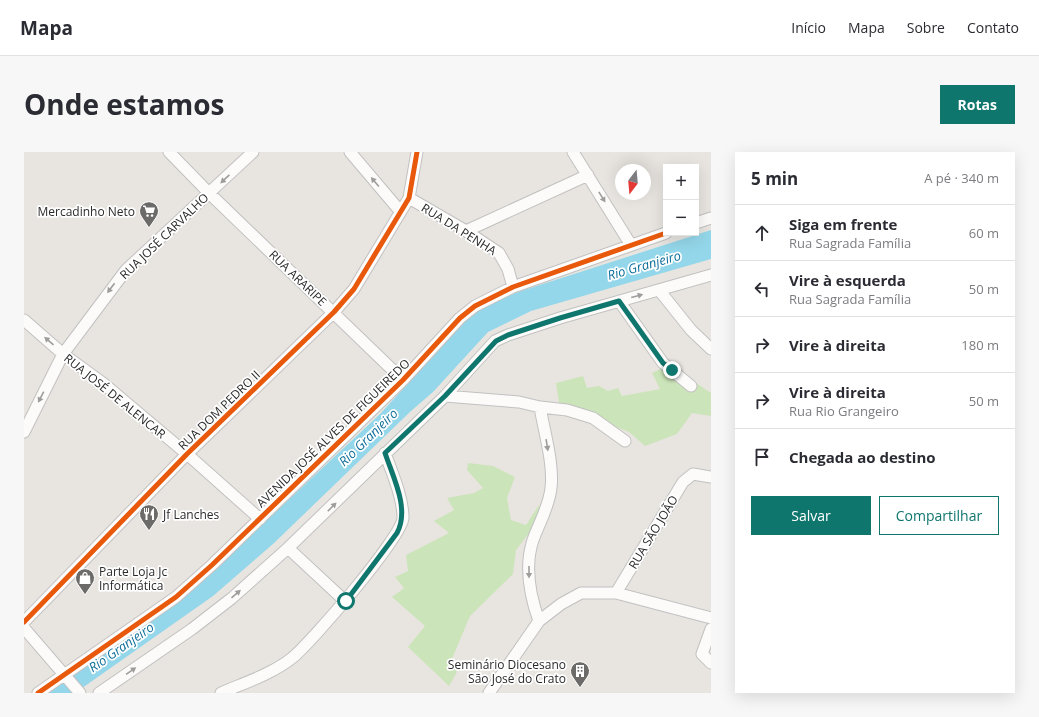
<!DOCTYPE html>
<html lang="pt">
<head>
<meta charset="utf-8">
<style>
  :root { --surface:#fff; --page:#f7f7f7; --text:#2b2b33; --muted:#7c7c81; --line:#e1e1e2; --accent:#0f766e }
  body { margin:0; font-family:"Open Sans",sans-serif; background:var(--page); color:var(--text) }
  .controls { position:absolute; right:12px; top:12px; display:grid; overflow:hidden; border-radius:0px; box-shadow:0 4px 16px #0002 }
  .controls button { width:36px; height:36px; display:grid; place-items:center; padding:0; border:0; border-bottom:1px solid var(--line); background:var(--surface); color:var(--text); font:20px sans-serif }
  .compass { position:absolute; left:591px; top:12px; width:36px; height:36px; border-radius:50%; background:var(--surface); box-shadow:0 4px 16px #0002; rotate:196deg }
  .stop { position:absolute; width:12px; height:12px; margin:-9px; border:3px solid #0f766e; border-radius:50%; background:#fff }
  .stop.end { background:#0f766e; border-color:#fff; box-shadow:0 1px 4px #0008 }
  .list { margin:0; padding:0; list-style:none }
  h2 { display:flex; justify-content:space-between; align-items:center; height:52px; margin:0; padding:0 16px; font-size:17px }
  h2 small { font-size:13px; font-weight:400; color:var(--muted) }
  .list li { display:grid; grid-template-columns:26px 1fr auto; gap:12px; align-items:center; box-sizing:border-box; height:56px; padding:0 16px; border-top:1px solid var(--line) }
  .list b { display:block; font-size:15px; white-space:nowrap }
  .list p { margin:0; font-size:13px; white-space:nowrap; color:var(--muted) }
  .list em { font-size:13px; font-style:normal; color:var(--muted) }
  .actions { display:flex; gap:8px; padding:12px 16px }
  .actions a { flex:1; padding:9px 0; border:1px solid var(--accent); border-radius:0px; text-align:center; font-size:14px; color:var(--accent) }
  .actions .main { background:var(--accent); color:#fff }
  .icon { flex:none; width:22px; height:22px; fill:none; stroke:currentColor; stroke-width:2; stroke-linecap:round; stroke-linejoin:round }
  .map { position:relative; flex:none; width:687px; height:541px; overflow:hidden; border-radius:0px }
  header { display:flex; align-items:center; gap:24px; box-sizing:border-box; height:56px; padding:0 20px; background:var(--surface); border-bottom:1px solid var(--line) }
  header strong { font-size:19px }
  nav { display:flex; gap:22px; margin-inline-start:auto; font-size:14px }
  .intro { display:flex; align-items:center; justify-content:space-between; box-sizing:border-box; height:96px; padding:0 24px }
  h1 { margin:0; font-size:28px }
  .button { padding:10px 18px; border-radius:0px; background:var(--accent); color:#fff; font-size:14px; font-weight:700 }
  main { display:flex; gap:24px; padding:0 24px }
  aside { flex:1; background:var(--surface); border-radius:0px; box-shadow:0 4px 16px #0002 }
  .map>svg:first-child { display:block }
  .green { fill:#cce4b9 }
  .water { fill:#94d7ea }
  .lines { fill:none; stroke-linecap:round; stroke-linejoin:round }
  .street-casing { stroke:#c2c1c1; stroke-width:13 }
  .street { stroke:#fcfbfa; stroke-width:11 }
  .cycleway-casing { stroke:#fff; stroke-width:8 }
  .cycleway { stroke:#e8590c; stroke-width:5 }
  .oneway { fill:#9e9d9c }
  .route { stroke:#0f766e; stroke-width:5 }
  .labels { text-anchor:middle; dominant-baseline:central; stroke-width:3.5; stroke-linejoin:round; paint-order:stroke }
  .poi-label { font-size:12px; fill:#2a2a2a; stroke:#fff; text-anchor:end }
  .street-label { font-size:12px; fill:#2a2a2a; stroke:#fff }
  .water-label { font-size:13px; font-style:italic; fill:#0e6f9b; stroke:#fff }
</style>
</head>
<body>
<header>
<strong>Mapa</strong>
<nav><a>Início</a><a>Mapa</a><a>Sobre</a><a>Contato</a></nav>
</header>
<div class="intro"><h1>Onde estamos</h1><a class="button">Rotas</a></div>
<main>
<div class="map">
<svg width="687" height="541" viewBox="0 0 687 541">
  <rect width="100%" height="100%" fill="#e8e5e0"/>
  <path class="green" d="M645 213 687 241V264L668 261 653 282 621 294 605 280 533 252 535 251 532 231 559 224 563 236 575 234 584 239 594 236 598 244 636 237 628 221Z
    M444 311 469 314 491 325 483 346 487 368 502 373 515 353 519 363 492 398 489 422 446 464 428 507 433 520 425 534 384 495 401 474 368 445 380 436 371 425 384 419 382 403 425 381 410 369 430 358 423 346 450 341 459 336 443 318Z"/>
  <path class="water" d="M687 78V107L507 159 464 180 409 240 387 259 249 392 189 444 51 541H24L148 454 177 430 356 262 448 162 463 152 497 139Z"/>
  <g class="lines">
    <defs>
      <path id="street" d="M145 0 185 41 379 228
        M326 0 376 59
        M549 0 607 93
        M385 46 442 79 475 101 484 117 489 135
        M672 71 687 66
        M442 79 564 23
        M635 138 667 178 687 197
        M595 149 639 211 667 234
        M0 168 39 202 80 232 163 302 236 367
        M421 244 495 250 516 255 543 258 569 266 601 289
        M0 280 39 202 102 118 229 0
        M264 396 321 449
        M592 441 659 330 669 322 687 325
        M515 469C506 444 500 415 509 388 515 371 525 355 527 336 530 312 520 279 516 255
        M0 470 163 302 310 160 330 137 385 46 393 0
        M0 476 56 541
        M687 477 678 502 687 511
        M14 541 152 445 188 413 379 228 436 166 451 154 489 135 642 81
        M75 541 168 477 208 446 264 396 421 244 471 189 484 183 536 166 687 123
        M197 541C220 531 248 522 268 506 287 491 378 385 379 366 379 345 368 321 361 301
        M465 541 515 469 537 452 557 441H592L687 466"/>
    </defs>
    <use href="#street" class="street-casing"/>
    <use href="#street" class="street"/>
    <defs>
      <path id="cycleway" d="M0 470 163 302 310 160 330 137 385 46 393 0
        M14 541 152 445 188 413 379 228 436 166 451 154 489 135 642 81"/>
    </defs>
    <use href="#cycleway" class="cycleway-casing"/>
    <use href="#cycleway" class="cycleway"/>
  </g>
  <defs><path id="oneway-solid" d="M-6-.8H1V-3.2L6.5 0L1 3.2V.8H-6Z"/></defs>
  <g class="oneway">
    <use href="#oneway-solid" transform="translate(201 27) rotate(137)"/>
    <use href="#oneway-solid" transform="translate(351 30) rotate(-130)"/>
    <use href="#oneway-solid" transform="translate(578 45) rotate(58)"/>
    <use href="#oneway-solid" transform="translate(87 136) rotate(127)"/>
    <use href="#oneway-solid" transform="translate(613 144) rotate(-15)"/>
    <use href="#oneway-solid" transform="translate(25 189) rotate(-139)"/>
    <use href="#oneway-solid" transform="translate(17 245) rotate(117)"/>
    <use href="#oneway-solid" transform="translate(523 293) rotate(81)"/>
    <use href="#oneway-solid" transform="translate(308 355) rotate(-45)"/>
    <use href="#oneway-solid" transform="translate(505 420) rotate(90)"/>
    <use href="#oneway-solid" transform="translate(212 442) rotate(-41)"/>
    <use href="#oneway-solid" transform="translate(107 519) rotate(-35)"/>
  </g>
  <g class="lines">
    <path class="route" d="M322 449 373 381C386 357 369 325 361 301L421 244 472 189 484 183 536 166 595 149 639 211 648 218"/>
  </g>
  <defs>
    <symbol id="supermarket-pin" viewBox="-11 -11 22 30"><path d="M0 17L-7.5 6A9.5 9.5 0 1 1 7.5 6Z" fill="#6c6b6a" stroke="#fff"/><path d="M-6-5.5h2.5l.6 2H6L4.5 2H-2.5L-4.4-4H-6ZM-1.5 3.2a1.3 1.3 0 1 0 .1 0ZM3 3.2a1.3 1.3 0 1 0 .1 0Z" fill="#fff"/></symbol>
    <symbol id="restaurant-pin" viewBox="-11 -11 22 30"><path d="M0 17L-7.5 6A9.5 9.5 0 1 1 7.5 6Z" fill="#6c6b6a" stroke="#fff"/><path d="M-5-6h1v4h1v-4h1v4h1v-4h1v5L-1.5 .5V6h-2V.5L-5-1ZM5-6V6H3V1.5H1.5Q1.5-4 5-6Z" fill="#fff"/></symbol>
    <symbol id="shop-pin" viewBox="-11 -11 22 30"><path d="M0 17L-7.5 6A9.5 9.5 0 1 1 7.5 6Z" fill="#6c6b6a" stroke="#fff"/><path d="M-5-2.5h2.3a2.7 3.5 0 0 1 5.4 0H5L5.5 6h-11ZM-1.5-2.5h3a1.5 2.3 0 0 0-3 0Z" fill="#fff"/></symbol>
    <symbol id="building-pin" viewBox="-11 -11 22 30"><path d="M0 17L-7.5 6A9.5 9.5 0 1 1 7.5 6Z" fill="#6c6b6a" stroke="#fff"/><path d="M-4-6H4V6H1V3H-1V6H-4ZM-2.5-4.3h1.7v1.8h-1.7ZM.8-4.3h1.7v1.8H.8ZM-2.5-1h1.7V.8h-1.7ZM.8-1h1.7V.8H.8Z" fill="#fff"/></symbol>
  </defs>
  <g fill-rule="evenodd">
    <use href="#supermarket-pin" x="114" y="48" width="22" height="30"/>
    <use href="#restaurant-pin" x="114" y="351" width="22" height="30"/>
    <use href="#shop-pin" x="50" y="415" width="22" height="30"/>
    <use href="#building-pin" x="545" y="508" width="22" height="30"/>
  </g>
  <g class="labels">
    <g class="poi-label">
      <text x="111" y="59">Mercadinho Neto</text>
      <text x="139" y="362" text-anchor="start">Jf Lanches</text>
      <text x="75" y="419" text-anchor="start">Parte Loja Jc<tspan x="75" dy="14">Informática</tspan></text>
      <text x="542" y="512">Seminário Diocesano<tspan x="542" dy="14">São José do Crato</tspan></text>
    </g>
    <g class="street-label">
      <text transform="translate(435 77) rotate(32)">RUA DA PENHA</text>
      <text transform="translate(140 84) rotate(-44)">RUA JOSÉ CARVALHO</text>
      <text transform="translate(274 126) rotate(44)">RUA ARARIPE</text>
      <text transform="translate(91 244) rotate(39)">RUA JOSÉ DE ALENCAR</text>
      <text transform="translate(195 258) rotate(-44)">RUA DOM PEDRO II</text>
      <text transform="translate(309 281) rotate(-44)">AVENIDA JOSÉ ALVES DE FIGUEIREDO</text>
      <text transform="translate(629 380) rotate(-59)">RUA SÃO JOÃO</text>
    </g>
    <g class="water-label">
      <text transform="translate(620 113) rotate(-16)">Rio Granjeiro</text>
      <text transform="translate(344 285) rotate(-44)">Rio Granjeiro</text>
      <text transform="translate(97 495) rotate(-35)">Rio Granjeiro</text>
    </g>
  </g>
</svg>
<div class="controls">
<button>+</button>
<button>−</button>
</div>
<svg class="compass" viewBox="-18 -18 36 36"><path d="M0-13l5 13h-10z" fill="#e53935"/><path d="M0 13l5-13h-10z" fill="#7c7c81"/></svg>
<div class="stop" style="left:322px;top:449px"></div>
<div class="stop end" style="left:648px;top:218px"></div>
</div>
<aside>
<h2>5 min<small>A pé · 340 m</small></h2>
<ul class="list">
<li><svg class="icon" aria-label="ahead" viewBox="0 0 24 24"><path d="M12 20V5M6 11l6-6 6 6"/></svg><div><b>Siga em frente</b><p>Rua Sagrada Família</p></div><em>60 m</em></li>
<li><svg class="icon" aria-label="left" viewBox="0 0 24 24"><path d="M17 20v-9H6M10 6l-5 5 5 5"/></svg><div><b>Vire à esquerda</b><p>Rua Sagrada Família</p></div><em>50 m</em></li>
<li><svg class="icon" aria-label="right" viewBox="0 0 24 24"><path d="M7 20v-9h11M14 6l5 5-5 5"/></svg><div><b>Vire à direita</b></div><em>180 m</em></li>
<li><svg class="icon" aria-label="right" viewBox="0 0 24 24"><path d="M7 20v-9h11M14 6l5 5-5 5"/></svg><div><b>Vire à direita</b><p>Rua Rio Grangeiro</p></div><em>50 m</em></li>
<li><svg class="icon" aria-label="arrive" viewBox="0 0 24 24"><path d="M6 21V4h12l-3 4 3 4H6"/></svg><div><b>Chegada ao destino</b></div></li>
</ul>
<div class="actions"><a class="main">Salvar</a><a>Compartilhar</a></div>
</aside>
</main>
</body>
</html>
